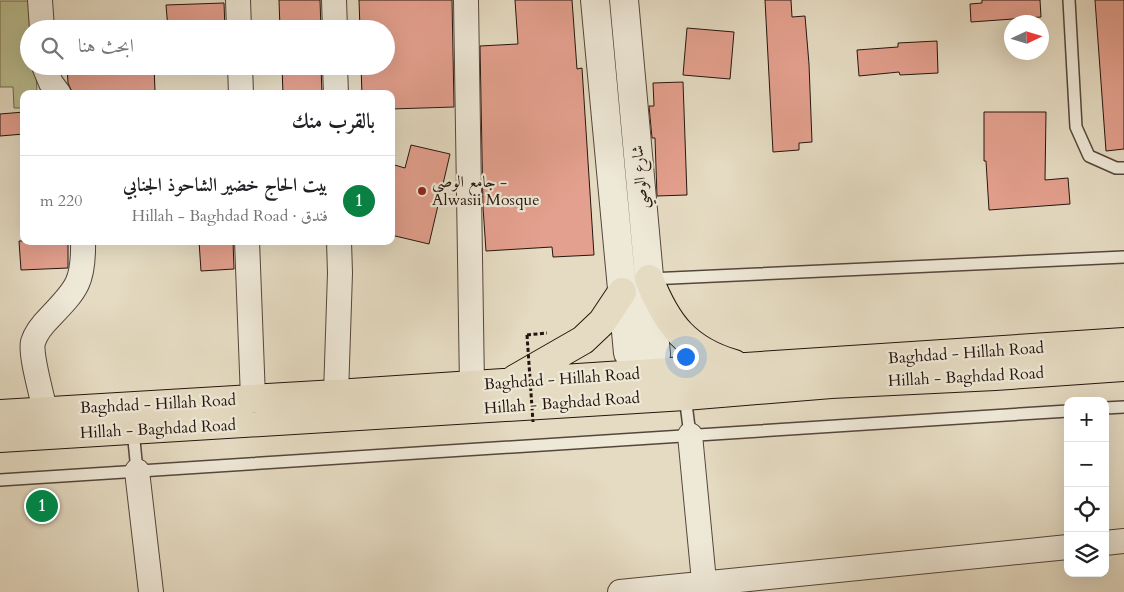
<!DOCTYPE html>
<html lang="ar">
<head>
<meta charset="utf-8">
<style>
  :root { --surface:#fff; --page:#f2f2f2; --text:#202124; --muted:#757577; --line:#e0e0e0; --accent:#0b8043 }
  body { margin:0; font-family:Cardo,Amiri,serif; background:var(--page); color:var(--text); direction:rtl }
  .controls { position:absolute; right:15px; bottom:15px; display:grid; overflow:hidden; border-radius:10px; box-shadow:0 5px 20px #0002 }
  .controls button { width:45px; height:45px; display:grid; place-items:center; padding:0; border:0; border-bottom:1px solid var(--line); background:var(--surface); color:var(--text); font:25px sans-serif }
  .compass { position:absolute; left:1004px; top:15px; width:45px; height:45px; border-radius:50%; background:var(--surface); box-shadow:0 5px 20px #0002; rotate:86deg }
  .you { position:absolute; left:685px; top:356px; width:18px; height:18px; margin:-12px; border:4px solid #fff; border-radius:50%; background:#1a73e8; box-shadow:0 0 0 8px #1a73e833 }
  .badge { display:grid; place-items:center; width:32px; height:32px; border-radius:50%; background:var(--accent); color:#fff; font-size:16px; font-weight:700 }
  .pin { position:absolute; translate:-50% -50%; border:2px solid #fff; box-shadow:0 1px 5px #0006 }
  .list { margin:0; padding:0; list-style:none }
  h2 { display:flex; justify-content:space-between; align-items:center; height:65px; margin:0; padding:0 20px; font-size:21px }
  h2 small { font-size:16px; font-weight:400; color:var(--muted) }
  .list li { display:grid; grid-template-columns:32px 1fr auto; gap:15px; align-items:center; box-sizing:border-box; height:90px; padding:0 20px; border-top:1px solid var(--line) }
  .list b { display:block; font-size:19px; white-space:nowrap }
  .list p { margin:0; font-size:16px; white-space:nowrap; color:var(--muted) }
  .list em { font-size:16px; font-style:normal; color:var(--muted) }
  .icon { flex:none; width:28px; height:28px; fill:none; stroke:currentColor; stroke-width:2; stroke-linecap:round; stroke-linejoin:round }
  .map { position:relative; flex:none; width:1124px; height:592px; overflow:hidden; direction:ltr }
  .search { position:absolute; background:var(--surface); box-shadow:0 5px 20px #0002; left:20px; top:20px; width:375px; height:55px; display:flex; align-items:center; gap:12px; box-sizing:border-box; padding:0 18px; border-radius:28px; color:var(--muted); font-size:19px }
  .panel { position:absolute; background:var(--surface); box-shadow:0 5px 20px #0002; left:20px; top:90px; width:375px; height:155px; border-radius:10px; direction:rtl }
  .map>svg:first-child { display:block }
  .green { fill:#babe8f; stroke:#706a4e }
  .building { fill:#e4a08e; stroke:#25150e }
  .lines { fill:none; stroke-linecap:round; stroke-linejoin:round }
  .service-casing { stroke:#55463b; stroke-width:14 }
  .minor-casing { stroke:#55463b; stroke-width:26 }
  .tertiary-casing { stroke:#55463b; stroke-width:30 }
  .primary-casing { stroke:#25150e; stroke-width:30 }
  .path { stroke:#25150e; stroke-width:3; stroke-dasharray:4 2.5; stroke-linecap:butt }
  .service { stroke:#eee8d7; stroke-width:11 }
  .minor { stroke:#eee8d7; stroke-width:24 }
  .tertiary { stroke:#eee8d7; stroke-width:28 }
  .primary { stroke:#e5dbc2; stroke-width:28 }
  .path-bridge { stroke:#25150e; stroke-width:3; stroke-dasharray:4 2.5; stroke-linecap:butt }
  .poi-dot { fill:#8f2418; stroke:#eee8d7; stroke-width:2 }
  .labels { text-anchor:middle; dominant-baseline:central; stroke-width:4.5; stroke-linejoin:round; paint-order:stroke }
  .street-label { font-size:16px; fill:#25150e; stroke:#eee8d7 }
  .poi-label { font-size:16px; fill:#25150e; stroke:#eee8d7; text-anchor:start }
</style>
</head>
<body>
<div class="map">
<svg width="1124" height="592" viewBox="0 0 1124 592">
  <rect width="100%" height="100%" fill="#e5dbc2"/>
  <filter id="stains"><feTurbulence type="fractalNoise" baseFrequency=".004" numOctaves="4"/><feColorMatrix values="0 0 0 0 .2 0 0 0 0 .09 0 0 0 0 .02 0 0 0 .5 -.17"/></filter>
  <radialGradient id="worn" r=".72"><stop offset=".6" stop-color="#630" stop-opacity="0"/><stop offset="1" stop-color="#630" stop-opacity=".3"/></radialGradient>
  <path class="green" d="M0 1H33L34 29H29V66H36L37 94H24V108H14L13 87H0Z"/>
  <path class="building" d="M279 0H320L321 29H280Z
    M359 0H452L454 107 391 109V94H362L361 67H386V29H360Z
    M515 0H572L577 69 582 68 594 255 553 257 552 247 486 251 483 207 480 46 518 44Z
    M765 0H791L792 17 805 16 809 64 812 142 799 143V150L773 152Z
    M982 0H1040L1041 17 971 22 970 4 982 3Z
    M1095 0H1124V149L1106 151Z
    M224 3 225 29H168L166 5Z
    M687 28 734 32 730 79 683 75Z
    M937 41 938 73 900 75 899 72 859 76 857 50 898 47V43Z
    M67 66H154L155 91 73 94 68 83Z
    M282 66H321L322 94H283Z
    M683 82 687 195 657 196 655 138H652L649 106H654L653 83Z
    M24 112V134L0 136V114Z
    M984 112H1046L1045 180 1068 178 1070 204 989 210 986 161H984Z
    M411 145 450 154 429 244 391 235V164L405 168Z
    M19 241H68V268L21 270Z
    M199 241H233L234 269 201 271Z"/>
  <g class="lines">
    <defs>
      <path id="service" d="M1069 0 1076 127 1089 156 1116 168H1124
        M649 279 1124 257
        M685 396 690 435
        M1105 408 1124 407
        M133 430 137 471
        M0 480 1068 411"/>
      <path id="minor" d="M40 0 42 29
        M238 0 239 29
        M334 0 335 29
        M466 0 472 386
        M44 66 51 83 59 94
        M240 66 241 94
        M335 66 336 94
        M247 241 253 398
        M336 394 340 273 339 241
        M45 411C42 395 30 355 33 342 36 332 44 323 51 316 77 289 84 281 83 241
        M690 435 705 592
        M137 471 151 592
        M1105 543 1124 541
        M620 592 1068 547"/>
      <path id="tertiary" d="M595 0 628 353C638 365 646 365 656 354L624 0"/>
      <path id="primary" d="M649 279C667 325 687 350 734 364
        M515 379 583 340 602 322 622 292
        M0 414 336 394 1124 342
        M0 438 685 396 831 384 995 376 1124 367"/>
    </defs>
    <use href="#service" class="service-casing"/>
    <use href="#minor" class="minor-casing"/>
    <use href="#tertiary" class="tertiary-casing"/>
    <use href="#primary" class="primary-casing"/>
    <path class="path" d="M527 335 547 333"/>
    <use href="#service" class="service"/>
    <use href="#minor" class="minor"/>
    <use href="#tertiary" class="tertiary"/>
    <use href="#primary" class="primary"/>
    <path class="path-bridge" d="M527 335 533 422"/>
  </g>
  <circle class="poi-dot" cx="422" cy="191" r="5"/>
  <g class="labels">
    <g class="street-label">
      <text transform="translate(640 177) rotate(-95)">شارع الوصي</text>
      <text transform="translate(966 353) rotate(-4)">Baghdad - Hillah Road</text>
      <text transform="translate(966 377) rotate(-3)">Hillah - Baghdad Road</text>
      <text transform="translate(562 379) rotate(-4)">Baghdad - Hillah Road</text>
      <text transform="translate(562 403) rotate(-4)">Hillah - Baghdad Road</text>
      <text transform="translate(158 404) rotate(-3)">Baghdad - Hillah Road</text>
      <text transform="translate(158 429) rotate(-3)">Hillah - Baghdad Road</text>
    </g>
    <g class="poi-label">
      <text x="432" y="182">جامع الوصي -<tspan x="432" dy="18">Alwasii Mosque</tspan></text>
    </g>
  </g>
  <rect width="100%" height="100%" filter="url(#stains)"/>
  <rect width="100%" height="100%" fill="url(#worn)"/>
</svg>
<div class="controls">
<button>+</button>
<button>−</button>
<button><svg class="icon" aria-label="locate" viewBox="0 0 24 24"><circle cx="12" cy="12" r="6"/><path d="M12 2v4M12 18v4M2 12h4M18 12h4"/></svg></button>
<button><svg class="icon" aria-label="layers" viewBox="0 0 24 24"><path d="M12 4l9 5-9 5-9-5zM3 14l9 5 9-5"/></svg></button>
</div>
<svg class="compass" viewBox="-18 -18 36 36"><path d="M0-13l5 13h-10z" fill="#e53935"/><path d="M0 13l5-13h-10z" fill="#757577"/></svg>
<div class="you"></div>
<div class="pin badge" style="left:42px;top:506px">1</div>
<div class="search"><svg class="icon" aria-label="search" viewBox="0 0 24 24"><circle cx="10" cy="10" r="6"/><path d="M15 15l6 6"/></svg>ابحث هنا</div>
<section class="panel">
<h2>بالقرب منك<small></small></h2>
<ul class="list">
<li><span class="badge">1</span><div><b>بيت الحاج خضير الشاحوذ الجنابي</b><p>فندق · Hillah - Baghdad Road</p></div><em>220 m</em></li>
</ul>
</section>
</div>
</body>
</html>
